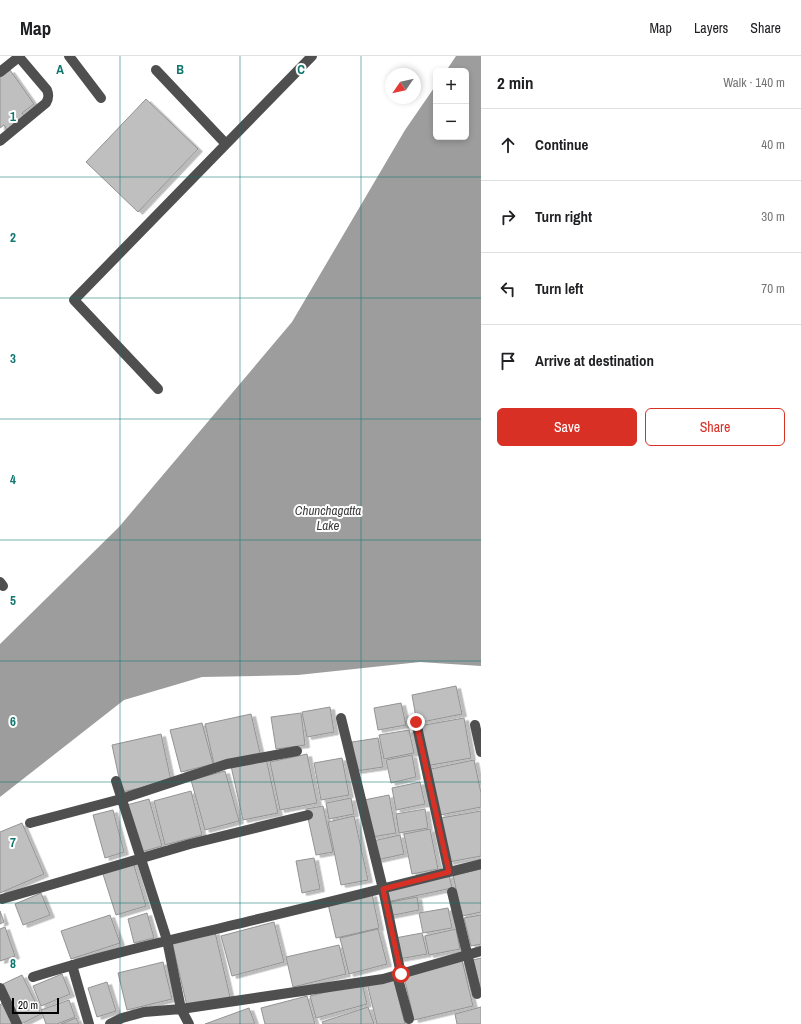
<!DOCTYPE html>
<html lang="en">
<head>
<meta charset="utf-8">
<style>
  :root { --surface:#fff; --page:#f6f6f6; --text:#202124; --muted:#757577; --line:#e0e0e0; --accent:#d93025 }
  body { margin:0; font-family:"Archivo Narrow",sans-serif; background:var(--page); color:var(--text) }
  .controls { position:absolute; right:12px; top:12px; display:grid; overflow:hidden; border-radius:6px; box-shadow:0 2px 6px #0003 }
  .controls button { width:36px; height:36px; display:grid; place-items:center; padding:0; border:0; border-bottom:1px solid var(--line); background:var(--surface); color:var(--text); font:20px sans-serif }
  .compass { position:absolute; left:385px; top:12px; width:36px; height:36px; border-radius:50%; background:var(--surface); box-shadow:0 2px 6px #0003; rotate:236deg }
  .scale { position:absolute; left:12px; bottom:10px; width:47px; box-sizing:border-box; padding-left:4px; border:2px solid #000; border-top:0; font-size:11px; line-height:14px; white-space:nowrap; color:#000; -webkit-text-stroke:3px #fff; paint-order:stroke }
  .stop { position:absolute; width:12px; height:12px; margin:-9px; border:3px solid #d93025; border-radius:50%; background:#fff }
  .stop.end { background:#d93025; border-color:#fff; box-shadow:0 1px 4px #0008 }
  .list { margin:0; padding:0; list-style:none }
  h2 { display:flex; justify-content:space-between; align-items:center; height:52px; margin:0; padding:0 16px; font-size:17px }
  h2 small { font-size:13px; font-weight:400; color:var(--muted) }
  .list li { display:grid; grid-template-columns:26px 1fr auto; gap:12px; align-items:center; box-sizing:border-box; height:72px; padding:0 16px; border-top:1px solid var(--line) }
  .list b { display:block; font-size:15px; white-space:nowrap }
  .list em { font-size:13px; font-style:normal; color:var(--muted) }
  .actions { display:flex; gap:8px; padding:12px 16px }
  .actions a { flex:1; padding:9px 0; border:1px solid var(--accent); border-radius:6px; text-align:center; font-size:14px; color:var(--accent) }
  .actions .main { background:var(--accent); color:#fff }
  .icon { flex:none; width:22px; height:22px; fill:none; stroke:currentColor; stroke-width:2; stroke-linecap:round; stroke-linejoin:round }
  .map { position:relative; flex:none; width:481px; height:968px; overflow:hidden }
  header { display:flex; align-items:center; gap:24px; box-sizing:border-box; height:56px; padding:0 20px; background:var(--surface); border-bottom:1px solid var(--line) }
  header strong { font-size:19px }
  nav { display:flex; gap:22px; margin-inline-start:auto; font-size:14px }
  main { display:flex }
  aside { flex:1; background:var(--surface) }
  .map>svg:first-child { display:block }
  .water { fill:#9d9d9d }
  .building { fill:#bfbfbf; stroke:#939393; filter:url(#shadow) }
  .lines { fill:none; stroke-linecap:round; stroke-linejoin:round }
  .minor { stroke:#4f4f4f; stroke-width:10 }
  .route { stroke:#d93025; stroke-width:5 }
  .grid { fill:none; stroke:#0f766e; stroke-width:1; stroke-opacity:0.55 }
  .labels { text-anchor:middle; dominant-baseline:central; stroke-width:4; stroke-linejoin:round; paint-order:stroke }
  .water-label { font-size:13px; font-style:italic; fill:#3e3e3e; stroke:#fff }
  .grid-label { font-size:13px; text-anchor:middle; font-weight:bold; fill:#0f766e; stroke:#fff; stroke-width:4; stroke-linejoin:round; paint-order:stroke }
</style>
</head>
<body>
<header>
<strong>Map</strong>
<nav><a>Map</a><a>Layers</a><a>Share</a></nav>
</header>
<main>
<div class="map">
<svg width="481" height="968" viewBox="0 0 481 968">
  <defs>
    <filter id="shadow"><feDropShadow dx="4.5" dy="2.5" stdDeviation="0" flood-color="#0004"/></filter>
  </defs>
  <rect width="100%" height="100%" fill="#fff"/>
  <path class="water" d="M456 0H481V610L420 606 298 619 202 621 124 644 0 741V588L119 471 292 266 405 74 436 29V81H466V15H446Z"/>
  <path class="building" d="M10 14 34 48 22 57 25 61 7 74 4 69 0 72V21Z
    M146 43 198 93 138 156 86 106Z
    M456 630 462 658 417 667 412 639Z
    M401 647 406 669 378 674 374 652Z
    M330 651 334 676 307 681 302 656Z
    M301 657 305 689 276 693 271 661Z
    M251 658 260 697 214 708 205 668Z
    M464 662 471 702 426 710 419 670Z
    M202 667 213 708 181 716 170 674Z
    M409 674 414 697 384 703 379 679Z
    M161 678 171 725 122 736 112 689Z
    M378 682 383 711 356 715 352 686Z
    M307 698 317 747 280 754 270 706Z
    M412 699 416 721 391 727 386 704Z
    M266 702 278 757 243 764 231 710Z
    M342 702 349 739 321 744 314 707Z
    M474 704 481 737V751L440 759 431 713Z
    M225 715 239 765 205 774 191 724Z
    M420 726 425 748 396 754 392 732Z
    M191 735 202 779 165 789 154 745Z
    M389 739 396 777 372 781 364 744Z
    M351 742 354 758 329 763 326 747Z
    M149 743 162 790 141 796 127 749Z
    M323 750 333 796 316 799 306 753Z
    M425 753 428 772 399 777 396 758Z
    M113 754 124 796 105 802 93 759Z
    M481 755V800L449 806 441 762Z
    M354 760 368 824 341 829 328 766Z
    M22 767 44 818 0 837V776Z
    M430 773 438 813 412 818 404 778Z
    M400 779 404 798 377 804 373 785Z
    M314 802 320 833 302 837 296 805Z
    M133 806 146 850 116 859 102 815Z
    M481 813V856L462 860 453 819Z
    M449 819 452 832 387 846 384 833Z
    M41 837 50 859 23 869 15 848Z
    M372 838 379 872 336 882 328 848Z
    M417 841 419 854 389 860 386 847Z
    M448 852 452 872 423 877 419 857Z
    M0 855 4 866 0 868Z
    M147 857 154 882 134 887 128 863Z
    M110 859 120 887 71 903 61 875Z
    M481 859V888L471 890 464 862Z
    M274 866 284 906 232 920 221 880Z
    M5 871 15 900 0 905V873Z
    M378 873 387 908 349 918 340 882Z
    M456 873 460 893 429 899 425 880Z
    M215 876 230 941 187 950 172 886Z
    M422 877 427 898 399 903 395 882Z
    M339 889 346 918 293 931 286 901Z
    M481 902V932H480L473 904Z
    M462 904 473 950 414 964 403 917Z
    M163 906 172 943 127 954 118 917Z
    M62 918 70 938 41 950 33 930Z
    M22 919 41 958 21 968 3 928Z
    M393 920 405 968H377L367 927Z
    M107 926 116 955 97 961 88 932Z
    M362 927 367 948 316 962 310 940Z
    M307 940 315 968H265L261 952Z
    M69 944 75 961 57 968H46L41 954Z
    M2 947 13 967 10 968H0V949Z
    M368 951 374 968H323L322 966Z
    M481 951V968H457L455 958Z
    M249 952 255 968H205Z
    M76 962 79 968H61Z"/>
  <g class="lines">
    <path class="minor" d="M69 0 101 42
      M156 14 226 88
      M0 16 20 0
      M0 85 46 47C49 42 49 39 47 34L19 1
      M158 333 74 244 312 0
      M0 526 3 530
      M341 662 383 833 401 918
      M416 666 449 816
      M475 669 481 696
      M116 725 167 884 181 953 189 968
      M30 767 121 743 227 708 297 695
      M452 836 477 938
      M2 843 190 788 308 759
      M72 909 89 968
      M397 919 409 963
      M33 921C106 898 180 882 254 864 330 846 405 827 481 808
      M0 932 17 968
      M110 968 122 962 144 956 181 953 383 923 481 895"/>
  </g>
  <g class="lines">
    <path class="route" d="M401 918 383 833 449 816 416 666"/>
  </g>
  <path class="grid" d="M120 0V968M240 0V968M361 0V968M0 121H481M0 242H481M0 363H481M0 484H481M0 605H481M0 726H481M0 847H481"/>
  <g class="labels">
    <g class="water-label">
      <text x="328" y="454">Chunchagatta<tspan x="328" dy="15">Lake</tspan></text>
    </g>
  </g>
  <g class="grid-label">
    <text x="60" y="18">A</text>
    <text x="180" y="18">B</text>
    <text x="301" y="18">C</text>
    <text x="13" y="65">1</text>
    <text x="13" y="186">2</text>
    <text x="13" y="307">3</text>
    <text x="13" y="428">4</text>
    <text x="13" y="549">5</text>
    <text x="13" y="670">6</text>
    <text x="13" y="791">7</text>
    <text x="13" y="912">8</text>
  </g>
</svg>
<div class="controls">
<button>+</button>
<button>−</button>
</div>
<svg class="compass" viewBox="-18 -18 36 36"><path d="M0-13l5 13h-10z" fill="#e53935"/><path d="M0 13l5-13h-10z" fill="#757577"/></svg>
<div class="scale">20 m</div>
<div class="stop" style="left:401px;top:918px"></div>
<div class="stop end" style="left:416px;top:666px"></div>
</div>
<aside>
<h2>2 min<small>Walk · 140 m</small></h2>
<ul class="list">
<li><svg class="icon" aria-label="ahead" viewBox="0 0 24 24"><path d="M12 20V5M6 11l6-6 6 6"/></svg><div><b>Continue</b></div><em>40 m</em></li>
<li><svg class="icon" aria-label="right" viewBox="0 0 24 24"><path d="M7 20v-9h11M14 6l5 5-5 5"/></svg><div><b>Turn right</b></div><em>30 m</em></li>
<li><svg class="icon" aria-label="left" viewBox="0 0 24 24"><path d="M17 20v-9H6M10 6l-5 5 5 5"/></svg><div><b>Turn left</b></div><em>70 m</em></li>
<li><svg class="icon" aria-label="arrive" viewBox="0 0 24 24"><path d="M6 21V4h12l-3 4 3 4H6"/></svg><div><b>Arrive at destination</b></div></li>
</ul>
<div class="actions"><a class="main">Save</a><a>Share</a></div>
</aside>
</main>
</body>
</html>
